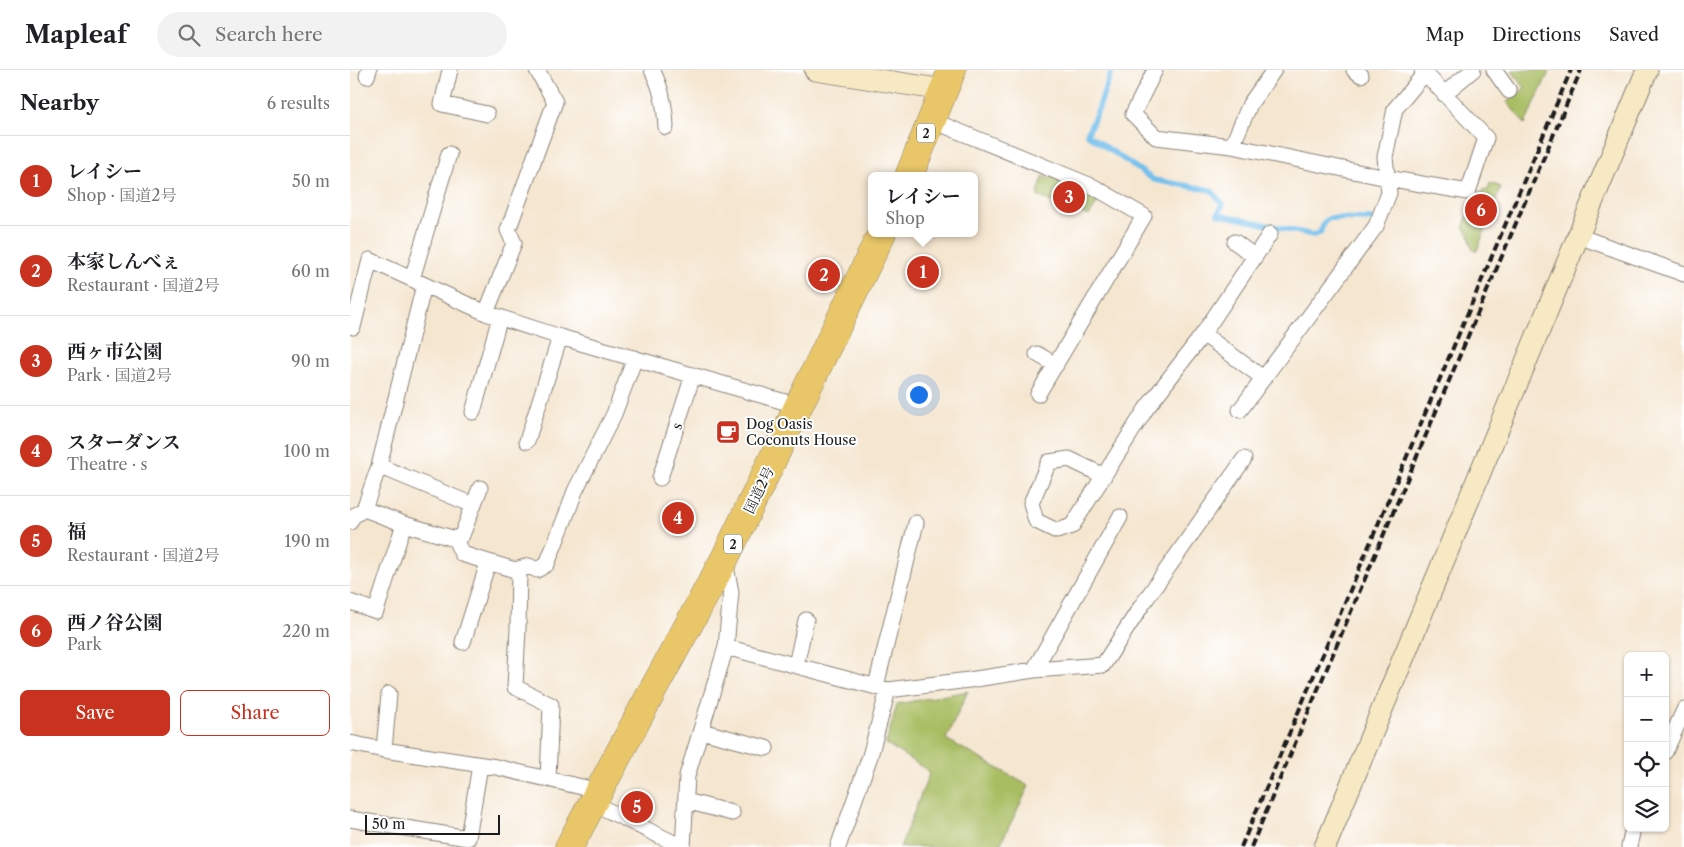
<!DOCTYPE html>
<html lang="en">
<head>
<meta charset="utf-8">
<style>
  :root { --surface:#fff; --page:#f2f2f2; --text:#202124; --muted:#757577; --line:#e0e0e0; --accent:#c8321e }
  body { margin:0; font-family:"Libre Caslon Text","Noto Serif JP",serif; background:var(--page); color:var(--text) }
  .controls { position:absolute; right:15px; bottom:15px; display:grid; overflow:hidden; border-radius:8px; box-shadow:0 1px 4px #0004 }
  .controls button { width:45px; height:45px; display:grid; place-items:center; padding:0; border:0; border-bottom:1px solid var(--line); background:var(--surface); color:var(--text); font:25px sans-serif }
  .scale { position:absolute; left:15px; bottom:12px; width:135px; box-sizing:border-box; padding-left:5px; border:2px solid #1c1c1c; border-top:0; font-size:14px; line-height:18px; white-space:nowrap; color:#1c1c1c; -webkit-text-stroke:4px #fff; paint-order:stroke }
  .you { position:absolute; left:568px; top:324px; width:18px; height:18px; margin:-12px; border:4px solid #fff; border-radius:50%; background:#1a73e8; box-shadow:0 0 0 8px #1a73e833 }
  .badge { display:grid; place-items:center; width:32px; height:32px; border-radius:50%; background:var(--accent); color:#fff; font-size:16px; font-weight:700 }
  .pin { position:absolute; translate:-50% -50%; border:2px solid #fff; box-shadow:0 1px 5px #0006 }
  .popup { position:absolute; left:518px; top:102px; width:110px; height:65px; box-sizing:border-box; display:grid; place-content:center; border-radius:8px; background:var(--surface); filter:drop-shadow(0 1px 4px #0005); font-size:16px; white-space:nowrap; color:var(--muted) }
  .popup b { font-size:19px; color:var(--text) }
  .popup::after { content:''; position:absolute; left:50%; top:100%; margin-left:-10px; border:10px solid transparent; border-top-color:var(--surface) }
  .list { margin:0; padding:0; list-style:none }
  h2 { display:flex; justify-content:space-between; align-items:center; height:65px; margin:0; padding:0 20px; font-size:21px }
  h2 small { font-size:16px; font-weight:400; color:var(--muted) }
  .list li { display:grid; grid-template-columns:32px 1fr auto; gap:15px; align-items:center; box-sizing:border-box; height:90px; padding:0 20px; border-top:1px solid var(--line) }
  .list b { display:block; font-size:19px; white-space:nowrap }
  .list p { margin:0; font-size:16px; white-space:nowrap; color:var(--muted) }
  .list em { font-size:16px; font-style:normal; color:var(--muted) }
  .actions { display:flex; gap:10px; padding:15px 20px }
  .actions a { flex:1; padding:11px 0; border:1px solid var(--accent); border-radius:8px; text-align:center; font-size:18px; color:var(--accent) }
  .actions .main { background:var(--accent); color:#fff }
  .icon { flex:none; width:28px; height:28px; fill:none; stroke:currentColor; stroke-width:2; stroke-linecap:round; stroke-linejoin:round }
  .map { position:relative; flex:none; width:1334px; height:777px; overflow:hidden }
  header { display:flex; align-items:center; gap:30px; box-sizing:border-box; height:70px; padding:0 25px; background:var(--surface); border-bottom:1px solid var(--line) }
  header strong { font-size:24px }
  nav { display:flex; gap:28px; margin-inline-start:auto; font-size:18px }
  .search { width:350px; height:45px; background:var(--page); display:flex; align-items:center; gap:12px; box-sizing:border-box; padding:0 18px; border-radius:28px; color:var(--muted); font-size:19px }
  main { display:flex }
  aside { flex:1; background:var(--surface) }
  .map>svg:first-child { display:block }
  .green { fill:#a8bd62; stroke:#626c3f }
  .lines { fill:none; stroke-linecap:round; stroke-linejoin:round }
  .stream { stroke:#73c0ed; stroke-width:5.5 }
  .street-casing { stroke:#888176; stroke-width:17 }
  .secondary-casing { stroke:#888176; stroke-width:23 }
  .highway-casing { stroke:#888176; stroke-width:29 }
  .street { stroke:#fff; stroke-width:15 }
  .secondary { stroke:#f6e9c3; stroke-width:21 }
  .highway { stroke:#e9c769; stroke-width:28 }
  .rail { stroke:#1c1c1c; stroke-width:4; stroke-dasharray:8 4; stroke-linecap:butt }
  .labels { text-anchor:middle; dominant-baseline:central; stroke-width:4; stroke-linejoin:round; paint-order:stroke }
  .shield { fill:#fff; stroke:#606060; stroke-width:1 }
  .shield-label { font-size:12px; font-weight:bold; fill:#1c1c1c }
  .poi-label { font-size:14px; fill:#1c1c1c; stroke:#fff; text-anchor:start }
  .street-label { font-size:14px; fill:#1c1c1c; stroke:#fff }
</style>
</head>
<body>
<header>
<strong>Mapleaf</strong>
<div class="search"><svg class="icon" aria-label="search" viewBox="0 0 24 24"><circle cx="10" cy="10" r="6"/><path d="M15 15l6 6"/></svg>Search here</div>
<nav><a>Map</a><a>Directions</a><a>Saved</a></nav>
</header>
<main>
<aside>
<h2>Nearby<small>6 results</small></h2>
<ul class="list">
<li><span class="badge">1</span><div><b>レイシー</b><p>Shop · 国道2号</p></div><em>50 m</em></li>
<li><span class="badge">2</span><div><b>本家しんべぇ</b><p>Restaurant · 国道2号</p></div><em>60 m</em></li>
<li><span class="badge">3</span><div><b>西ヶ市公園</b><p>Park · 国道2号</p></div><em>90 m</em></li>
<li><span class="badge">4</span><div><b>スターダンス</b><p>Theatre · s</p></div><em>100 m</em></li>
<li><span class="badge">5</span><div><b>福</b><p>Restaurant · 国道2号</p></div><em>190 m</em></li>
<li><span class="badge">6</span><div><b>西ノ谷公園</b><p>Park</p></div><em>220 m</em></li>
</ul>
<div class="actions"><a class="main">Save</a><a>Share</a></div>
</aside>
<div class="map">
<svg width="1334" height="777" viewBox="0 0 1334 777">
  <rect width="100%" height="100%" fill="#fff"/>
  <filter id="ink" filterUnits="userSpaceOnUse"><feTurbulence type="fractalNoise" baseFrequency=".02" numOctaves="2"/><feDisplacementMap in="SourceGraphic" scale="10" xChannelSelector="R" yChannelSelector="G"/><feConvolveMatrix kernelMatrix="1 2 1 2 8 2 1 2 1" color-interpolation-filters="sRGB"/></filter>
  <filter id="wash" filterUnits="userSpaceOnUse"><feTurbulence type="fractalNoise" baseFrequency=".0096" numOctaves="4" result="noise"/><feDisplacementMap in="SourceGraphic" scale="20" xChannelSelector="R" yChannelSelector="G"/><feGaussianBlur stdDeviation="1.12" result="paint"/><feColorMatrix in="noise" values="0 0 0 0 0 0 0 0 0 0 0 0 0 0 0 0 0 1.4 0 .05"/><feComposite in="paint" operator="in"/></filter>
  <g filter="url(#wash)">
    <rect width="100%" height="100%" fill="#f5e6d0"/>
    <path class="green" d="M1163 0H1198L1199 2 1175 54 1157 32 1175 18 1162 1Z
      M693 106 699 109 701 106 713 111 710 117 728 125 731 120 750 129 739 146 687 126Z
      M1140 113 1151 117 1127 181 1122 179 1119 164 1113 158 1126 121 1132 123 1133 119 1138 120Z
      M618 621 596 669 679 716 649 777H550L580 702 536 674 547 634Z"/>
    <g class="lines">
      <path class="stream" d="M762 0 748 40 737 64 804 110 861 120 873 134 868 144 963 165 970 163 974 152 980 148 1022 149"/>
    </g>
  </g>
  <g filter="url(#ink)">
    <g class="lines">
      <defs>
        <path id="street" d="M100 0 92 34 137 44
          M302 0C312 18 315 36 316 57
          M805 0 783 44 806 67 882 76 1037 108 1118 122 1136 68 1072 0
          M1004 0 1011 5
          M1144 0 1159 21
          M17 6 19 0
          M1094 24 1123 0
          M581 50 744 117 794 146 688 324
          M882 76 900 34 924 0
          M1228 166 1334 204
          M885 172 904 186
          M62 209 99 84
          M136 243 164 173 158 160 205 32 187 0
          M3 257 20 190 136 243 210 267 449 336
          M853 264 913 308
          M687 284 706 295
          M890 340 1026 156 1039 123 1035 87 1045 39 1075 3
          M123 342 150 247
          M177 371 210 267
          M29 396 123 435
          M754 406 719 389 699 392 681 433 686 451 707 461 722 456 796 339 853 264 920 164
          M310 408 343 305
          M14 439 54 454 105 469 112 484 165 500 179 496 187 500 197 494 219 438 225 421 264 344 285 288
          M0 452 2 447 14 439 29 396 74 215
          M105 469 112 465 130 418
          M169 499 168 559 165 617 201 635 198 709
          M0 532 26 541 54 454
          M113 572 138 493
          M376 577 538 620 619 610 684 600 753 595 792 535 894 389
          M446 595 456 550
          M684 600 770 447
          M526 616 566 453
          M351 661 416 678
          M0 673 34 680 146 697 249 721
          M34 680 39 624
          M1315 682 1334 640
          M336 731 382 743
          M243 733 332 777
          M0 749 118 768 130 695
          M333 777 337 706 376 577 381 522 375 492
          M488 777 520 686 538 620
          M1279 777 1283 758"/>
        <path id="secondary" d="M465 0 594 20
          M975 777 1297 0"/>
        <path id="highway" d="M559 106 602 0
          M219 777 304 618 374 490 532 163"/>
      </defs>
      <use href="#street" class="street-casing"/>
      <use href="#secondary" class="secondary-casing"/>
      <use href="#highway" class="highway-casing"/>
      <use href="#street" class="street"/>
      <use href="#secondary" class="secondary"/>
      <use href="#highway" class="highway"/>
      <path class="rail" d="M891 777 1221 0
        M901 777 1231 0"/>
    </g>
  </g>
  <defs>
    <symbol id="cafe-square" viewBox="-11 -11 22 22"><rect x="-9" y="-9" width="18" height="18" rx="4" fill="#c8321e" stroke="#fff"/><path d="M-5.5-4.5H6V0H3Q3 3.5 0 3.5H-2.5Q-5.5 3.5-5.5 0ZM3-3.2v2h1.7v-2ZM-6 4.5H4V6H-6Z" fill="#fff"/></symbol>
  </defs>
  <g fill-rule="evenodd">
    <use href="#cafe-square" x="364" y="348" width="28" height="28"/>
  </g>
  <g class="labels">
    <g class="shield">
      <rect x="567" y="53.5" width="18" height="19" rx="4"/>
      <rect x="374" y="464.5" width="18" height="19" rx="4"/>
    </g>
    <g class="shield-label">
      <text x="576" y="63">2</text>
      <text x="383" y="474">2</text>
    </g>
    <g class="poi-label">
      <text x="396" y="354">Dog Oasis<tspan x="396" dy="16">Coconuts House</tspan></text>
    </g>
    <g class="street-label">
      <text transform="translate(327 356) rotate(-72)">s</text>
      <text transform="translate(409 420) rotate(-64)">国道2号</text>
    </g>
  </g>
</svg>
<div class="controls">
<button>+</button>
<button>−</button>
<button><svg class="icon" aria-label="locate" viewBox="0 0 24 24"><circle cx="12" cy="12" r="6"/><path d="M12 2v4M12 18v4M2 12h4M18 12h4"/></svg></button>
<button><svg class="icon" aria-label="layers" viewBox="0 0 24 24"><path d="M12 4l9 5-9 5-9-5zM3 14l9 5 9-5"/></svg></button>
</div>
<div class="scale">50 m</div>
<div class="you"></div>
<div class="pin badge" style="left:573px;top:202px">1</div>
<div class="popup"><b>レイシー</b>Shop</div>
<div class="pin badge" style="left:474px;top:205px">2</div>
<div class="pin badge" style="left:719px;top:127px">3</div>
<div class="pin badge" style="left:328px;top:448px">4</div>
<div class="pin badge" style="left:287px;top:737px">5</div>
<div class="pin badge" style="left:1131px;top:140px">6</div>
</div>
</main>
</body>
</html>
